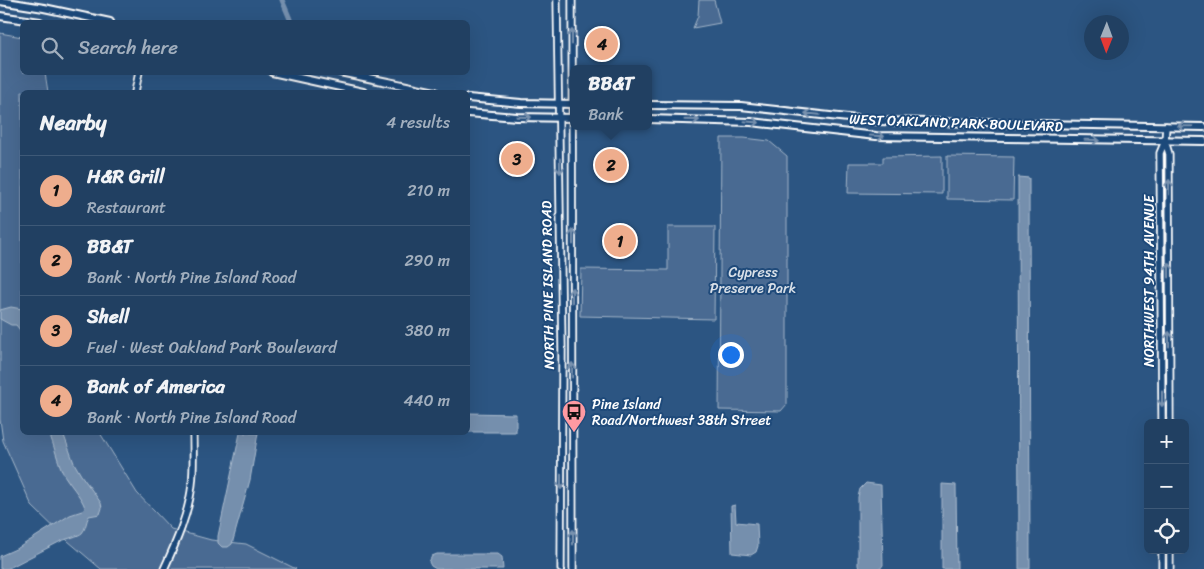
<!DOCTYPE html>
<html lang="en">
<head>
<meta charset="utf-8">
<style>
  :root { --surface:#214062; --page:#2d4b6b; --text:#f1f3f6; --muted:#a2afbe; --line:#3e5977; --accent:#eead8d }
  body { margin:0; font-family:Sriracha,sans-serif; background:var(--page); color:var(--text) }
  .controls { position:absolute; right:15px; bottom:15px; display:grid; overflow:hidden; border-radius:8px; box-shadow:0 5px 20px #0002 }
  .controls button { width:45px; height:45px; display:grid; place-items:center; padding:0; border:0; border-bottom:1px solid var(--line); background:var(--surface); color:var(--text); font:25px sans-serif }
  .compass { position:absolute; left:1084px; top:15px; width:45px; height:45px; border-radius:50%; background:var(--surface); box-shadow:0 5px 20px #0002; rotate:181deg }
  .you { position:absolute; left:730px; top:354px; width:18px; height:18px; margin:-12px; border:4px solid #fff; border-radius:50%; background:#1a73e8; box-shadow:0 0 0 8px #1a73e833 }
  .badge { display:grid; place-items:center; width:32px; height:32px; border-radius:50%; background:var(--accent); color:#111; font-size:16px; font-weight:700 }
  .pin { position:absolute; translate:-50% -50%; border:2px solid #fff; box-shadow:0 1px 5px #0006 }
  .popup { position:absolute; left:570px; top:65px; width:82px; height:65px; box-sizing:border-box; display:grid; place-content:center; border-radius:8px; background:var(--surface); filter:drop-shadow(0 1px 4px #0005); font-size:16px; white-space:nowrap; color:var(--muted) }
  .popup b { font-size:19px; color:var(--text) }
  .popup::after { content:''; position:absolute; left:50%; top:100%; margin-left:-10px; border:10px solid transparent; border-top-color:var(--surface) }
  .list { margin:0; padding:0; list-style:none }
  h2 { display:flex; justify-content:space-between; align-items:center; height:65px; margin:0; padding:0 20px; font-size:21px }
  h2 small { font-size:16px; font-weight:400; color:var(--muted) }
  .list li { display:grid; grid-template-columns:32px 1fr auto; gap:15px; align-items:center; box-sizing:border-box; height:70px; padding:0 20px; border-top:1px solid var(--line) }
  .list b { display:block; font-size:19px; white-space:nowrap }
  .list p { margin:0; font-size:16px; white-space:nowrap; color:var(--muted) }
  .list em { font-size:16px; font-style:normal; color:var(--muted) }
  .icon { flex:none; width:28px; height:28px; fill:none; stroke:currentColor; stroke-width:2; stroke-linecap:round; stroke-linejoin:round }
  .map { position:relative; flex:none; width:1204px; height:569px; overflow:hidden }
  .search { position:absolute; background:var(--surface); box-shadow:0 5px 20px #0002; left:20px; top:20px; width:450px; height:55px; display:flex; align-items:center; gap:12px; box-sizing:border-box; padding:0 18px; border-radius:8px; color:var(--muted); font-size:19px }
  .panel { position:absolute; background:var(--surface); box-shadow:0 5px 20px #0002; left:20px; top:90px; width:450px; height:345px; border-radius:8px }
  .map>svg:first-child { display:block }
  .green { fill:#486b92; stroke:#a4b5c8 }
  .water { fill:#748fad; stroke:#acbcce }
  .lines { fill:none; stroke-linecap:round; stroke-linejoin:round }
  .canal { stroke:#748fad; stroke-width:5 }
  .secondary-casing { stroke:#fff; stroke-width:9 }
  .primary-casing { stroke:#fff; stroke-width:10 }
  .secondary { stroke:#1f4a7a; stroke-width:5.5 }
  .primary { stroke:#1f4a7a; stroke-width:6 }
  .oneway { stroke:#7992af }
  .labels { text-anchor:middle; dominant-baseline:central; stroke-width:4; stroke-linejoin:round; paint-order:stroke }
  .street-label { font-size:14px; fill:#fff; stroke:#1f4a7a }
  .park-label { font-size:14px; fill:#dae1e9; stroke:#1f4a7a }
  .poi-label { font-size:14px; fill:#fff; stroke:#1f4a7a; text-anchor:start }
</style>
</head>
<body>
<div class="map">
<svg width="1204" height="569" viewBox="0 0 1204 569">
  <rect width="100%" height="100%" fill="#2c5582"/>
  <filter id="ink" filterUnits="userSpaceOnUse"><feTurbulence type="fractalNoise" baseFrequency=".02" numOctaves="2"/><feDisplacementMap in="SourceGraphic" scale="10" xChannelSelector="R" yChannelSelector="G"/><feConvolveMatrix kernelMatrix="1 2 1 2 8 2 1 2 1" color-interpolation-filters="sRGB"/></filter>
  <g filter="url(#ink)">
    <path class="green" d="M699 0H714L720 23 693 28 698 16Z
      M0 33 22 37V72L45 73 48 92H22V432L100 433 137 493 171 529 211 540 246 544 296 569H101L68 541 32 506 3 441 0 419Z
      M721 138H744L769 141 787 156V404L781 411 719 410Z
      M942 156V194L848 193 849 163H883V157Z
      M947 156 1014 157 1013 200 947 199Z
      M668 227H715L714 319 580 316 581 269 668 270Z"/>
    <path class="water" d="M1018 177 1029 178 1030 569H1019Z
      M11 307 22 309V341L20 330 16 325H11L0 319V310Z
      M468 413 516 414V432H468Z
      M49 433H63L74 463 81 475 101 503 102 508 100 514 89 516C86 521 86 529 82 533 79 536 66 539 61 541L7 569H0V556L18 548 70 515 82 511 85 508C83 498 67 482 62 471 57 459 54 445 49 433Z
      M240 433H258L250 480 232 544 228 547H222L218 543V536Z
      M866 483 881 485 883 565 880 569H859L858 565V497L860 489Z
      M942 484 956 485 957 569H942Z
      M735 505 736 522 757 524 758 546 756 552 751 555 732 553 731 506Z
      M437 554H498L502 557 503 569H436L431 566 429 562 432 556Z"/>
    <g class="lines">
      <path class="canal" d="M282 0 290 19V22"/>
      <defs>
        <path id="secondary" d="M557 0 562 349 561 569
          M572 0 573 569
          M135 92 139 72
          M1165 141 1169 154 1170 423
          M1162 423 1160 153 1165 141 1166 126
          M1170 550V569
          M164 569C176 543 189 513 192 484 194 467 193 449 193 432
          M1162 569V550"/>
        <path id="primary" d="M0 1 44 8 110 22
          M0 16 40 22
          M272 72 363 92
          M340 72 435 92
          M468 98 521 103 574 104
          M648 105 741 106 875 121 1204 127
          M468 113 517 117 574 118
          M648 119 751 122 876 136 1204 141"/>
      </defs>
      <use href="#secondary" class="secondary-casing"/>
      <use href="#primary" class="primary-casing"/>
      <use href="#secondary" class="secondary"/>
      <use href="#primary" class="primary"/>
    </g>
    <defs><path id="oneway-shaft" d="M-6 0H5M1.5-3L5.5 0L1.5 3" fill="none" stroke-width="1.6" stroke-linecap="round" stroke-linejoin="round" transform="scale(1.25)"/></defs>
    <g class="oneway">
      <use href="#oneway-shaft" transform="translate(572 37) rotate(-90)"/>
      <use href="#oneway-shaft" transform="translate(812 114) rotate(-174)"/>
      <use href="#oneway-shaft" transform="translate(524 117) rotate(1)"/>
      <use href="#oneway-shaft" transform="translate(692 120) rotate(1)"/>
      <use href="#oneway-shaft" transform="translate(752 122) rotate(5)"/>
      <use href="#oneway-shaft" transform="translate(1185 126) rotate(-179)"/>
      <use href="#oneway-shaft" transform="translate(877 136) rotate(3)"/>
      <use href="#oneway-shaft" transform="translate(1092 140) rotate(1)"/>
      <use href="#oneway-shaft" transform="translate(560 166) rotate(89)"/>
      <use href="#oneway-shaft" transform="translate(1169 187) rotate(-90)"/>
      <use href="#oneway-shaft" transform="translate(573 237) rotate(-90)"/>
      <use href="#oneway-shaft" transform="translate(1169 270) rotate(-90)"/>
      <use href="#oneway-shaft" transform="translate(572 295) rotate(-90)"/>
      <use href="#oneway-shaft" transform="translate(1169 339) rotate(-90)"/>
      <use href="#oneway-shaft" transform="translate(572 370) rotate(-90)"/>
      <use href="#oneway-shaft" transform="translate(1162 399) rotate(90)"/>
      <use href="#oneway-shaft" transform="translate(561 482) rotate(90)"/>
      <use href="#oneway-shaft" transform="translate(573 537) rotate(-90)"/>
    </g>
  </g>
  <defs>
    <symbol id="bus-pin" viewBox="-11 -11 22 30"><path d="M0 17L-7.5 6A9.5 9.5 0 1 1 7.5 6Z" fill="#ff9aa2" stroke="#1f4a7a"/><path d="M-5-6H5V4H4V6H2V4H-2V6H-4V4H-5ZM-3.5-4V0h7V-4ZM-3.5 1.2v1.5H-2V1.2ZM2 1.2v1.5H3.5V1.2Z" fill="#111"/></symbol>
  </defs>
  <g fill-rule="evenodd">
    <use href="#bus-pin" x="560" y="398" width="28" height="38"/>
  </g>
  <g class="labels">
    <g class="street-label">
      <text transform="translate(956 123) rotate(2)">WEST OAKLAND PARK BOULEVARD</text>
      <text transform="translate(1149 281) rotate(-90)">NORTHWEST 94TH AVENUE</text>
      <text transform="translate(548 285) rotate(-91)">NORTH PINE ISLAND ROAD</text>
    </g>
    <g class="park-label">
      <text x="753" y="272">Cypress<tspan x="753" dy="16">Preserve Park</tspan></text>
    </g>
    <g class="poi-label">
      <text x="592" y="404">Pine Island<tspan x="592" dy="16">Road/Northwest 38th Street</tspan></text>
    </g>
  </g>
</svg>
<div class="controls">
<button>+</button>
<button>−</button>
<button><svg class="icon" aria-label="locate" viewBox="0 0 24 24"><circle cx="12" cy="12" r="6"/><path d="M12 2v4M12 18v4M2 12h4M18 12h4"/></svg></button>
</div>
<svg class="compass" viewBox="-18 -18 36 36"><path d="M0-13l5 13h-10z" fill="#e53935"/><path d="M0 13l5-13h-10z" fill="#a2afbe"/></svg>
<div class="you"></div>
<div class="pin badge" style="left:620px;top:241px">1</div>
<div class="pin badge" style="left:611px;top:165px">2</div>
<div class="popup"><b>BB&amp;T</b>Bank</div>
<div class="pin badge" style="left:517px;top:159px">3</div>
<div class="pin badge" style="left:602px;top:44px">4</div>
<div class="search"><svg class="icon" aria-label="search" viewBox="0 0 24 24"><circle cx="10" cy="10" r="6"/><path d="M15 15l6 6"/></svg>Search here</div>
<section class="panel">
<h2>Nearby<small>4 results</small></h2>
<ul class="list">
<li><span class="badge">1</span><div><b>H&amp;R Grill</b><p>Restaurant</p></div><em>210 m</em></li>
<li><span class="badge">2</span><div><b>BB&amp;T</b><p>Bank · North Pine Island Road</p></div><em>290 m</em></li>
<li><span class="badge">3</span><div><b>Shell</b><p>Fuel · West Oakland Park Boulevard</p></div><em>380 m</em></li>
<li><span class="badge">4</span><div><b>Bank of America</b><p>Bank · North Pine Island Road</p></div><em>440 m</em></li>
</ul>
</section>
</div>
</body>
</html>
